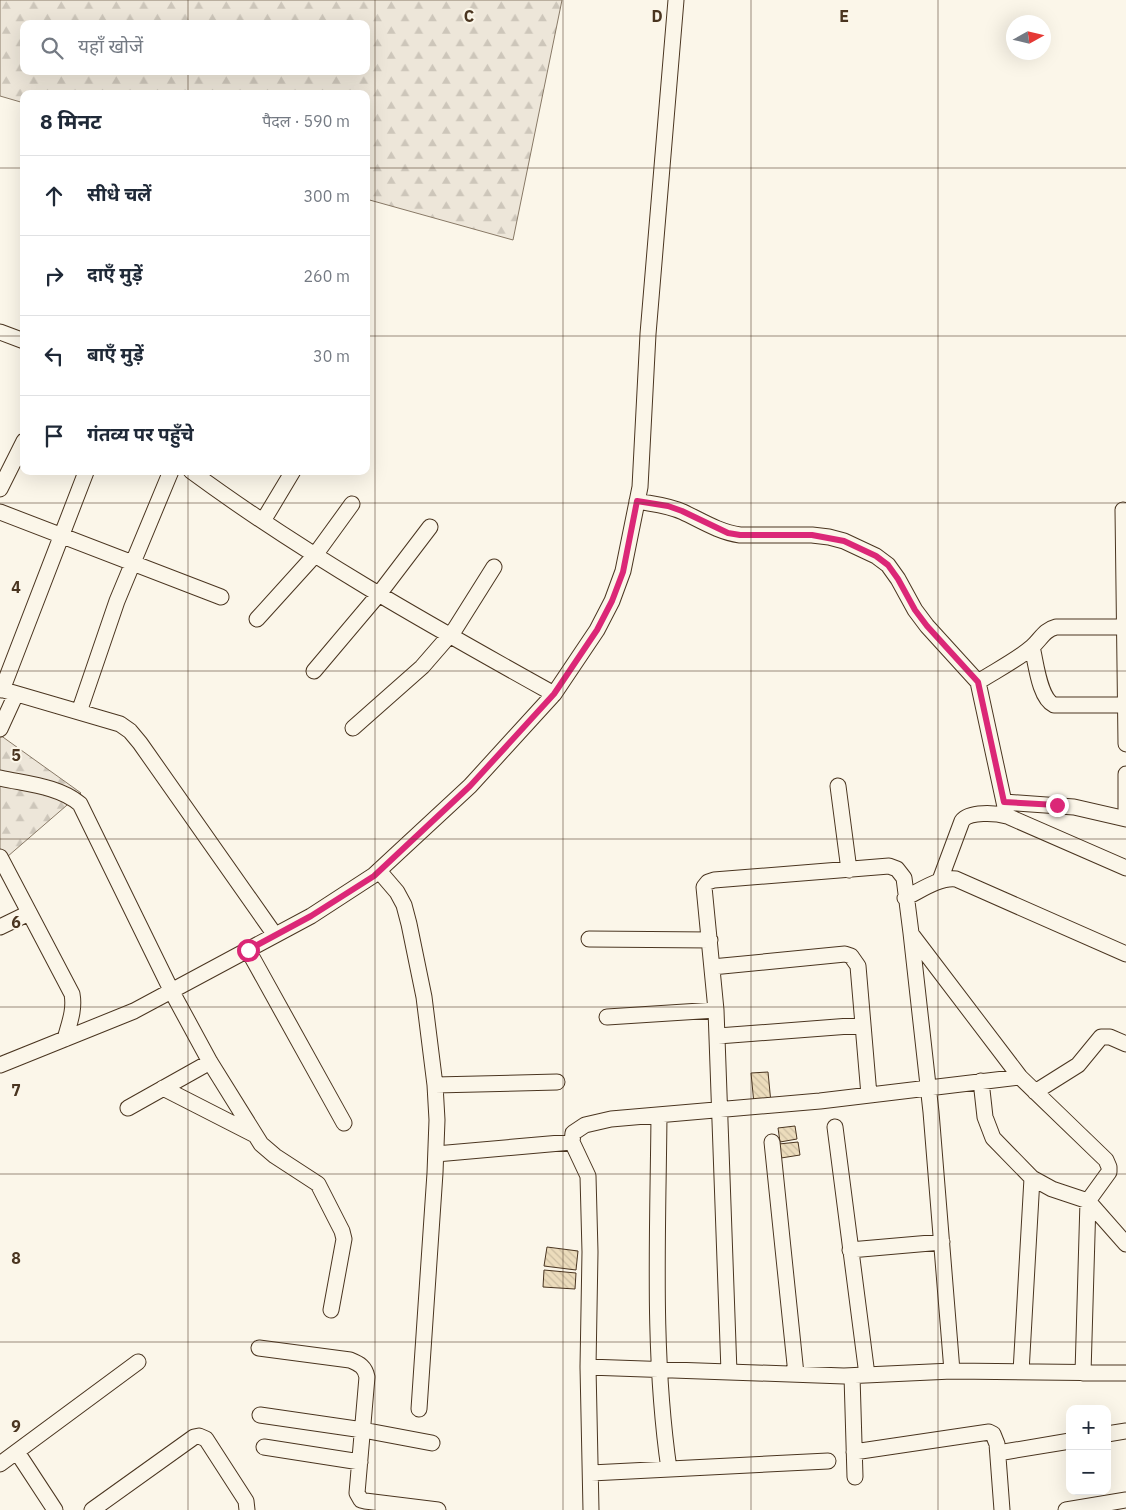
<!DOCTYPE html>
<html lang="hi">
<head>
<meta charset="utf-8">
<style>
  :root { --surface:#fff; --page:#f2f2f3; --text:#1f2937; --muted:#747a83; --line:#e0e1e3 }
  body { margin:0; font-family:"IBM Plex Sans","Noto Sans Devanagari",sans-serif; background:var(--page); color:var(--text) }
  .controls { position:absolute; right:15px; bottom:15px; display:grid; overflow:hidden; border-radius:10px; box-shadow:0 5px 20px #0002 }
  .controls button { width:45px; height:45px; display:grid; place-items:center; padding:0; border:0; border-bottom:1px solid var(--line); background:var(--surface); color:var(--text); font:25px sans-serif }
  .compass { position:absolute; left:1006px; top:15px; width:45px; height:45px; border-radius:50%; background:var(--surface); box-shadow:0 5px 20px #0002; rotate:82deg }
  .stop { position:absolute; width:15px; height:15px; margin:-11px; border:4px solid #db2777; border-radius:50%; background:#fff }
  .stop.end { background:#db2777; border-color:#fff; box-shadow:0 1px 5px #0008 }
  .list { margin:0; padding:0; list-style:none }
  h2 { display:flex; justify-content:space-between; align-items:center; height:65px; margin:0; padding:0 20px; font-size:21px }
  h2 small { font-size:16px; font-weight:400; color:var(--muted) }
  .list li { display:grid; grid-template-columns:32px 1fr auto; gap:15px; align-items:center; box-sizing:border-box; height:80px; padding:0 20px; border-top:1px solid var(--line) }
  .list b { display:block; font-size:19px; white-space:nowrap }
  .list em { font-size:16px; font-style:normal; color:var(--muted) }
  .icon { flex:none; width:28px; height:28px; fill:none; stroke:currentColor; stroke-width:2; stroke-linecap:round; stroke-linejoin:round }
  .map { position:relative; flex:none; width:1126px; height:1510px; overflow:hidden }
  .search { position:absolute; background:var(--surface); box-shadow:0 5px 20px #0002; left:20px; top:20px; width:350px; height:55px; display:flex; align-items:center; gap:12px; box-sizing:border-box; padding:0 18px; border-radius:10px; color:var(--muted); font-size:19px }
  .panel { position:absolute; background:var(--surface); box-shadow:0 5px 20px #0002; left:20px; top:90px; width:350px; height:385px; border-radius:10px }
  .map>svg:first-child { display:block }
  .forest { fill:url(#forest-firs); stroke:#887966; fill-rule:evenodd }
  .building { fill:url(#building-back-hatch); stroke:#4a3520 }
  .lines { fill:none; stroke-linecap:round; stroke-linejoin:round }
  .minor-casing { stroke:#4a3520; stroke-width:17 }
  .minor { stroke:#fbf6e9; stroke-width:15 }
  .route { stroke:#db2777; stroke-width:6 }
  .grid { fill:none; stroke:#4a3520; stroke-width:1; stroke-opacity:0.55 }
  .grid-label { font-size:16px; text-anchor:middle; font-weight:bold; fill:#4a3520; stroke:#fbf6e9; stroke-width:4; stroke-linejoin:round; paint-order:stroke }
</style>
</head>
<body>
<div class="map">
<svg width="1126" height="1510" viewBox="0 0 1126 1510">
  <defs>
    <pattern id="forest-firs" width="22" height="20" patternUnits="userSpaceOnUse" patternTransform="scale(1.25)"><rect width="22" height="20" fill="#ede6d9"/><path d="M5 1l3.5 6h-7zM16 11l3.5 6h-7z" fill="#cdc6ba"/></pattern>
    <pattern id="building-back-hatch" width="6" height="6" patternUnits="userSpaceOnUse" patternTransform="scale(1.25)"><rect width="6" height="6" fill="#ecdcbc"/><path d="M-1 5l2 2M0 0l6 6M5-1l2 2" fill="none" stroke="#ccbda1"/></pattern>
  </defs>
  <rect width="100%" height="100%" fill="#fbf6e9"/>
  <path class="forest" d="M0 0H562L513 240 366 199V94H24V103L0 96ZM24 24H366V71H24Z
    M0 735 81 793 0 863Z"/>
  <path class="building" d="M768 1072 771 1103 754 1104 751 1073Z
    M795 1126 797 1139 780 1142 778 1128Z
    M798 1142 800 1155 781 1158 779 1144Z
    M547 1247 578 1251 576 1270 544 1266Z
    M544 1270 576 1273 575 1289 543 1287Z"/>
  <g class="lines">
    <defs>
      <path id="minor" d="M0 332 24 341
        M191 471C305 555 430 625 554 694
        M0 489 24 441
        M637 501C652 504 668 505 683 512 702 521 719 532 740 535H812L829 537 844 541 876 556 888 565 898 579 915 610 927 626 978 682 1007 816
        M1123 510 1126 744
        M0 512 221 597
        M263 521 293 471
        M257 619 315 555 352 504
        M1032 647C1036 662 1039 698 1054 705H1126
        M314 671 379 594 430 527
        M978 682C995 671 1017 660 1032 647 1041 639 1044 630 1056 627H1126
        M0 689 120 724 130 731 140 743 275 935
        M2 690 86 472
        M79 712 117 601 171 471
        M353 728 422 667 455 629 494 567
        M0 729 16 694
        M0 778C26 784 59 786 80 804L172 992 210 1062 261 1144 275 1156 318 1184 342 1231 344 1239 331 1310
        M838 786 849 870
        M1004 802 1074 807 1126 819
        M1126 819V774
        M0 857 72 994C75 1010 69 1024 65 1039
        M379 871 397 892 404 905 409 924 424 997 435 1085 437 1120 435 1173 419 1409
        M940 880 962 821C969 811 996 813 1007 816L1126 868
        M905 898C920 891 939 877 956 879L1126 954
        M0 927 29 913
        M912 935 1020 1077 1106 1160 1109 1167V1172L1088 1201 1126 1244
        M589 939 710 940
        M248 950 344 1123
        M712 967 845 954 851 956 858 966 869 1095
        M607 1017 716 1010
        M718 1036 863 1025
        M0 1065 134 1011 311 916 374 875 470 786 554 694 597 630 612 601 623 571 640 487 648 334 676 0
        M981 1081 985 1117 993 1138 1032 1178 1052 1189 1088 1201 1083 1373
        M435 1085 557 1082
        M163 1088 255 1135
        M1035 1092 1078 1065 1101 1037H1110L1126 1044
        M128 1108 210 1062
        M659 1115C658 1233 652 1352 669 1469
        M835 1127 867 1375
        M772 1142 796 1374
        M436 1154 572 1142
        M850 1250 942 1242
        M259 1348 350 1360C360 1364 365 1367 367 1377L357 1493 361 1500 365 1501 438 1510
        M588 1367 844 1376 952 1371 1126 1373
        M729 1372 716 1010 704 887 708 882 714 880 889 866 897 869 904 878 911 933 931 1112 952 1371
        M1021 1372 1032 1178
        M852 1376 855 1477
        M260 1415 363 1430 432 1443
        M1107 1434 1126 1431
        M264 1447 360 1462
        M17 1452 55 1510
        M854 1452 989 1432 993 1434 997 1444 1002 1510
        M998 1453 1070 1441
        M0 1464 138 1362
        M591 1473 828 1461
        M92 1510 194 1437 199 1436 206 1439 246 1501 247 1510
        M591 1510 588 1367 590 1252 588 1176 572 1142 573 1133 585 1125 611 1119 820 1101 1020 1077
        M1066 1510 1126 1500"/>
    </defs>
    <use href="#minor" class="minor-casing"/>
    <use href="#minor" class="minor"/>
  </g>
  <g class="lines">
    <path class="route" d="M248 950 311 916 374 876 470 786 554 694 597 630 612 601 623 572 637 501 668 506 682 511 728 533 740 535H812L844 541 876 556 888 565 898 579 915 610 927 626 978 682 1004 802 1057 805"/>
  </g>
  <path class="grid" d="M188 0V24M375 0V1510M563 0V1510M751 0V1510M938 0V1510M188 71V94M0 168H24M366 168H1126M0 336H24M366 336H1126M188 471V1510M0 503H1126M0 671H1126M0 839H1126M0 1007H1126M0 1174H1126M0 1342H1126"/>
  <g class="grid-label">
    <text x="469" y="22">C</text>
    <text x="657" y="22">D</text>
    <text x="844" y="22">E</text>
    <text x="16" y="593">4</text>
    <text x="16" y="761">5</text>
    <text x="16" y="928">6</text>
    <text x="16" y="1096">7</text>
    <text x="16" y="1264">8</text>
    <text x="16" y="1432">9</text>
  </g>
</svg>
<div class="controls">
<button>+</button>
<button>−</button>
</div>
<svg class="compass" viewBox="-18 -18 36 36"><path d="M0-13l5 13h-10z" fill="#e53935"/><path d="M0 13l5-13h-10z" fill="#747a83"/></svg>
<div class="stop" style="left:248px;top:950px"></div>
<div class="stop end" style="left:1057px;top:805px"></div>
<div class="search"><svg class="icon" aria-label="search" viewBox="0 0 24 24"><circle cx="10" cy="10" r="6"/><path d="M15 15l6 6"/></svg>यहाँ खोजें</div>
<section class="panel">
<h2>8 मिनट<small>पैदल · 590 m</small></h2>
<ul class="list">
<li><svg class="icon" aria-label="ahead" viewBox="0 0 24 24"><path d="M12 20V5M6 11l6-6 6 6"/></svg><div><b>सीधे चलें</b></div><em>300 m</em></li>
<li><svg class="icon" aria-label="right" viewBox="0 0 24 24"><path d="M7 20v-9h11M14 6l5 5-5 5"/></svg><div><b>दाएँ मुड़ें</b></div><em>260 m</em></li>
<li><svg class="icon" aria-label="left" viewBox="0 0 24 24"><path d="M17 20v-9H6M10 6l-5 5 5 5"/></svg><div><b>बाएँ मुड़ें</b></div><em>30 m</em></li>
<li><svg class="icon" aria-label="arrive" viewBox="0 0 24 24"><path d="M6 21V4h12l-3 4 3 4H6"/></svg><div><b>गंतव्य पर पहुँचे</b></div></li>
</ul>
</section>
</div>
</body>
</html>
